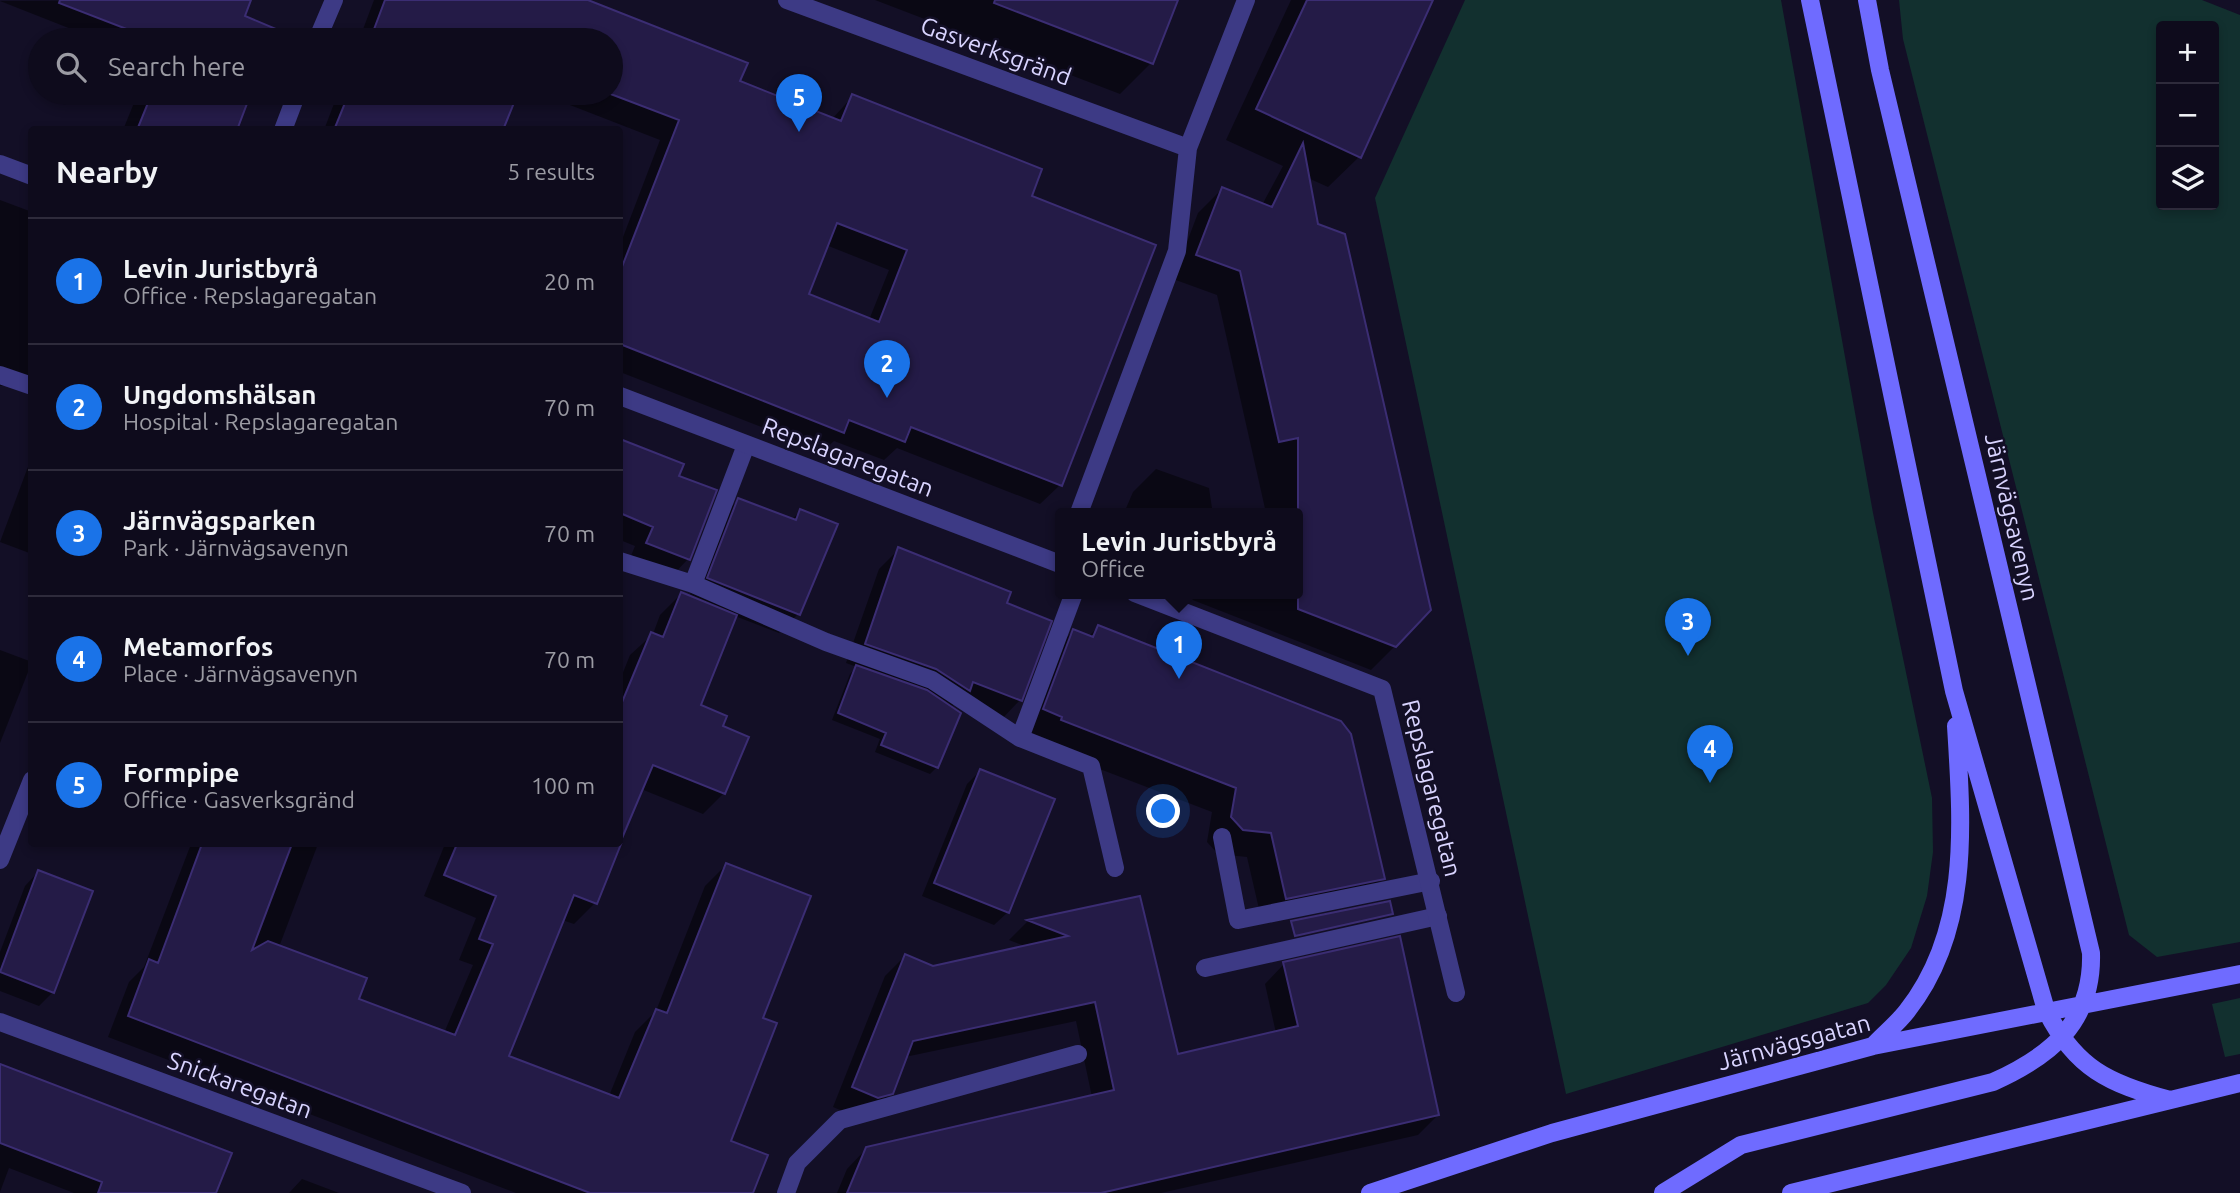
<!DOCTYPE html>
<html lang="en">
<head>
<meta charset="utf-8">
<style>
  :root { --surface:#0e0b1c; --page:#171425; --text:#f1f3f6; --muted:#9b9ba3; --line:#2e2b3b; --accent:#1a73e8 }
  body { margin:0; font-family:Ubuntu,sans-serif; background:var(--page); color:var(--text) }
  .controls { position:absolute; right:21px; top:21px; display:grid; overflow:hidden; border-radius:7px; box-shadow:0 4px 10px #0003 }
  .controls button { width:63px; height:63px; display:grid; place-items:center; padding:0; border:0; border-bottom:2px solid var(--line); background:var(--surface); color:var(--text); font:35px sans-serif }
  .you { position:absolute; left:1164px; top:812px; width:24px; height:24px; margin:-18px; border:5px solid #fff; border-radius:50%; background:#1a73e8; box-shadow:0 0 0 10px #1a73e833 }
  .badge { display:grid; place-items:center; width:46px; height:46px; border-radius:50%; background:var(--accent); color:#fff; font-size:23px; font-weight:700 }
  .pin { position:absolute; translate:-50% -58px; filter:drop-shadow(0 2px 4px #0008) }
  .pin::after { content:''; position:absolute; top:37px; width:24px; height:21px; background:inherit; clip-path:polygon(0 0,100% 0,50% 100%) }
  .popup { position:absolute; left:1055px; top:508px; width:248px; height:91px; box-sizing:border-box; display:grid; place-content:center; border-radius:7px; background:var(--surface); filter:drop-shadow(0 2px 5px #0005); font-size:23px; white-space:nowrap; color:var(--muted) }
  .popup b { font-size:26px; color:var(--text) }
  .popup::after { content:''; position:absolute; left:50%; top:100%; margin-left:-14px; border:14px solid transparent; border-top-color:var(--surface) }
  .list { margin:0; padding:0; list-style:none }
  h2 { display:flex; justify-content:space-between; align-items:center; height:91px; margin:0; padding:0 28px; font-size:30px }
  h2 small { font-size:23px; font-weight:400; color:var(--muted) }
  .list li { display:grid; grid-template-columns:46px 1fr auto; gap:21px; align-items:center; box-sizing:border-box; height:126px; padding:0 28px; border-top:2px solid var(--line) }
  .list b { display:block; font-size:26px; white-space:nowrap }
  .list p { margin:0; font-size:23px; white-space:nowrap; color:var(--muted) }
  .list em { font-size:23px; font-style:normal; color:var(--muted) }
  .icon { flex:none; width:38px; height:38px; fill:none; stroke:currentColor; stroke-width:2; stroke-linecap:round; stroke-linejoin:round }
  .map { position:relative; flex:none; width:2240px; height:1193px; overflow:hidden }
  .search { position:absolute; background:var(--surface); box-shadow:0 4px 10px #0003; left:28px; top:28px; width:595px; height:77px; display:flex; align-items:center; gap:18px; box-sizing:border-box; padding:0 24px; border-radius:38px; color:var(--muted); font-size:26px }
  .panel { position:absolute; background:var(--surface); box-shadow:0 4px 10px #0003; left:28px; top:126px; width:595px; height:721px; border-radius:7px }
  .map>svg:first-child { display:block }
  .green { fill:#12302f; fill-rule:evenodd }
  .shadow { fill:#0007; fill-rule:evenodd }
  .building { fill:#241b47; stroke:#3b2d73; stroke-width:2; fill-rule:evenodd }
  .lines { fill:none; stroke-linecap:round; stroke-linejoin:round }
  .service { stroke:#3d3a85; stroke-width:18 }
  .minor { stroke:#3d3a85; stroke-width:18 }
  .secondary { stroke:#6f6bff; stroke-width:18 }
  .labels { text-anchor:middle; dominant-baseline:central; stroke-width:5; stroke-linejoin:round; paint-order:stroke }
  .street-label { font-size:24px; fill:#d9d4ff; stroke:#130f26 }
</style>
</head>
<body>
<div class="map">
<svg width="2240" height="1193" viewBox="0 0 2240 1193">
  <rect width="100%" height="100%" fill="#130f26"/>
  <path class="green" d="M1465 0H1781L1873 513 1932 798 1933 852 1927 896 1911 948 1886 985 1868 1003 1566 1094 1375 198Z
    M1899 0H2202L2240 15V942L2157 957 2129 935 1903 39ZM2161 26H2214V205H2161Z
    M2240 998V1054L2225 1057 2212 1004Z"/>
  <path class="shadow" d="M228 0 243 17 274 30 270 40H99L0 1Z
    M374 0H583L738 82 832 119 853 96 1030 197 1060 485 1040 504 897 448 884 460 834 441 823 451 620 372V245L660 140 539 93H611V40H359ZM826 245 889 270 869 320 807 295Z
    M875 0H1176L1151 63 1120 94Z
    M1291 0H1431L1359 157 1328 187 1308 178 1395 646 1371 670 1175 593H1298V513H1266L1217 295 1173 279 1198 213 1222 189 1262 205 1283 166 1226 140Z
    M138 93H250L235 130H123Z
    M338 93H516L501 130H324Z
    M0 200 32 212V383L0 386Z
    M620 441 681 465 677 477 714 491 688 559 669 579 628 563 635 546 620 540Z
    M32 456V554L0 542Z
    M1156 469 1209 488 1212 508 1226 513H1124L1133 492Z
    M738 500 791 520 801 511 798 614 779 633 735 616 699 706 720 727 724 793 703 814 641 789 620 843V680L630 655 653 634 660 615 681 594 689 597 719 520Z
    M899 549 1004 604 1020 700 1001 720 956 702 950 708 937 767 930 774 875 752 880 739 832 720 850 674 857 667 846 663 879 569Z
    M1098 627 1383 878 1358 903 1262 922 1247 857 1218 854 1207 842 1212 812 1037 745 1020 734 1049 656 1073 631 1088 637Z
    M0 650 32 662 0 743Z
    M980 771 1008 912 994 925 922 896 967 784Z
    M191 844H318L279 947 357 1000 444 1033 473 965 459 960 476 918 424 896 445 844H619L595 903 574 924 562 920 507 1057 609 1096 635 1032 656 1011 705 886 726 865 761 1019 728 1142 751 1193H516L108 1037 129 982 144 967Z
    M38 872 53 992 39 1006 0 991V952L25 886Z
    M1139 898 1176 1056 1276 1033 1265 984 1284 964 1438 1115 1418 1135 1161 1193H837L847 1169 867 1148 1092 1097 1076 1021 905 1057 892 1093 871 1113 857 1117 833 1107 885 976 905 956 933 968 1027 947 1009 940 1028 921Z
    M0 1066 215 1193H74L9 1168 0 1192Z
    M302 1179 339 1193H289Z"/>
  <path class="building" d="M60 0H251L245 16 276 29 272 40H155L59 3Z
    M385 0H588L748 63 740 81 841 121 852 94 1042 169 1032 196 1156 245 1062 486 911 427 905 442 849 420 844 433 620 344V272L679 120 608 93H611V40H370ZM837 223 907 250 879 322 809 294Z
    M995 0H1178L1153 64 994 3Z
    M1307 0H1433L1361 158 1256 109Z
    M152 93H251L237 130H137Z
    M349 93H518L503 130H334Z
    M1303 143 1318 224 1345 234 1431 610 1396 647 1298 609V538L1301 540 1298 525V438L1279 442 1240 271 1196 255 1222 187 1272 207Z
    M620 439 684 464 679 476 717 490 690 560 646 543 653 527 620 513Z
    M738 498 796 520 800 509 838 524 800 615 707 578Z
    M898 547 1011 592 1007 603 1052 621 1022 701 973 682 970 691 936 669 865 644Z
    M681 592 737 615 701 705 727 716 723 726 749 737 725 794 653 765 620 843V707L651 632 663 637Z
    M1098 625 1341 721 1351 734 1385 879 1286 899 1271 833 1243 830 1231 817 1236 788 1061 720 1062 717 1043 709 1073 629 1093 637Z
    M856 665 927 690 961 713 938 768 881 745 886 733 838 713Z
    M980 769 1055 799 1009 913 934 883Z
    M202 844H292L252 950 268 941 367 978 359 999 455 1035 493 944 479 939 496 896 444 875 457 844H621L597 904 574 895 509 1056 619 1098 656 1009 667 1013 726 863 811 896 763 1018 777 1023 731 1141 768 1155 753 1193H590L128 1016 149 959 158 963Z
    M38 870 93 891 54 993 0 972Z
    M1140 896 1178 1054 1298 1026 1283 962 1400 936 1439 1115 1101 1193H847L866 1147 1114 1090 1095 1002 913 1041 893 1094 878 1098 852 1087 905 954 933 966 1068 936 1027 920Z
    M1390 901 1393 914 1295 936 1291 921Z
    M0 1064 232 1153 216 1193H98L102 1182 0 1143Z"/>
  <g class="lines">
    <path class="service" d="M0 375 32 386
      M620 561 693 584 746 445
      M693 584 826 642 932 680 1020 738 1091 766 1115 868
      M1020 738 1074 593
      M1222 837 1238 920 1431 881
      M1205 968 1438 916
      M786 1193 797 1163 840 1120 1078 1054"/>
    <path class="minor" d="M787 0 1188 148
      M317 40 334 0
      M283 130 297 93
      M0 164 32 176
      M620 396 1060 564
      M1079 513 1177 251 1188 148 1246 0
      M1135 593 1382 689 1456 993
      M0 860 32 780
      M0 1022 462 1193"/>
    <path class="secondary" d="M1810 0 1954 691 2046 1010C2075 1068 2109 1084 2170 1100
      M1873 1046C1884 1034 1897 1024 1907 1011 1971 930 1962 824 1956 726
      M1370 1193 1552 1133 1873 1046 2240 974
      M1663 1193 1741 1145 1993 1082C2051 1056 2093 1022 2091 953L1880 70 1867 0
      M1791 1193 2240 1083"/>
  </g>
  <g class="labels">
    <g class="street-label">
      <text transform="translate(996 51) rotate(20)">Gasverksgränd</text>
      <text transform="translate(848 457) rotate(21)">Repslagaregatan</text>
      <text transform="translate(2012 517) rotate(77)">Järnvägsavenyn</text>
      <text transform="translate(1432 788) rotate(76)">Repslagaregatan</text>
      <text transform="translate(1794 1042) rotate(-15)">Järnvägsgatan</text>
      <text transform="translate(240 1085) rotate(20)">Snickaregatan</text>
    </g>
  </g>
</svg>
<div class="controls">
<button>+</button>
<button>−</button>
<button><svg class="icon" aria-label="layers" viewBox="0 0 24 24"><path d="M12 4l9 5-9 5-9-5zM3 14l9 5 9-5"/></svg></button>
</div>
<div class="you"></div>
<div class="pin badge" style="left:1179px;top:679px">1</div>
<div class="popup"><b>Levin Juristbyrå</b>Office</div>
<div class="pin badge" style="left:887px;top:398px">2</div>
<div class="pin badge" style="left:1688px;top:656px">3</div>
<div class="pin badge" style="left:1710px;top:783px">4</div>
<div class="pin badge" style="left:799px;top:132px">5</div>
<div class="search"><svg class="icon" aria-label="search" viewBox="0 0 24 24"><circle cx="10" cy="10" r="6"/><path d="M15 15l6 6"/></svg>Search here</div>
<section class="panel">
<h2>Nearby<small>5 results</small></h2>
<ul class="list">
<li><span class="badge">1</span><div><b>Levin Juristbyrå</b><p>Office · Repslagaregatan</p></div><em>20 m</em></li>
<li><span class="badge">2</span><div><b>Ungdomshälsan</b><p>Hospital · Repslagaregatan</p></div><em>70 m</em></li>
<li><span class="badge">3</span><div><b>Järnvägsparken</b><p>Park · Järnvägsavenyn</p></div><em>70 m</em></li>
<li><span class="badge">4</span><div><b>Metamorfos</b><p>Place · Järnvägsavenyn</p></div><em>70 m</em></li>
<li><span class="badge">5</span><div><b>Formpipe</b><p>Office · Gasverksgränd</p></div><em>100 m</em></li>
</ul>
</section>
</div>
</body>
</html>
